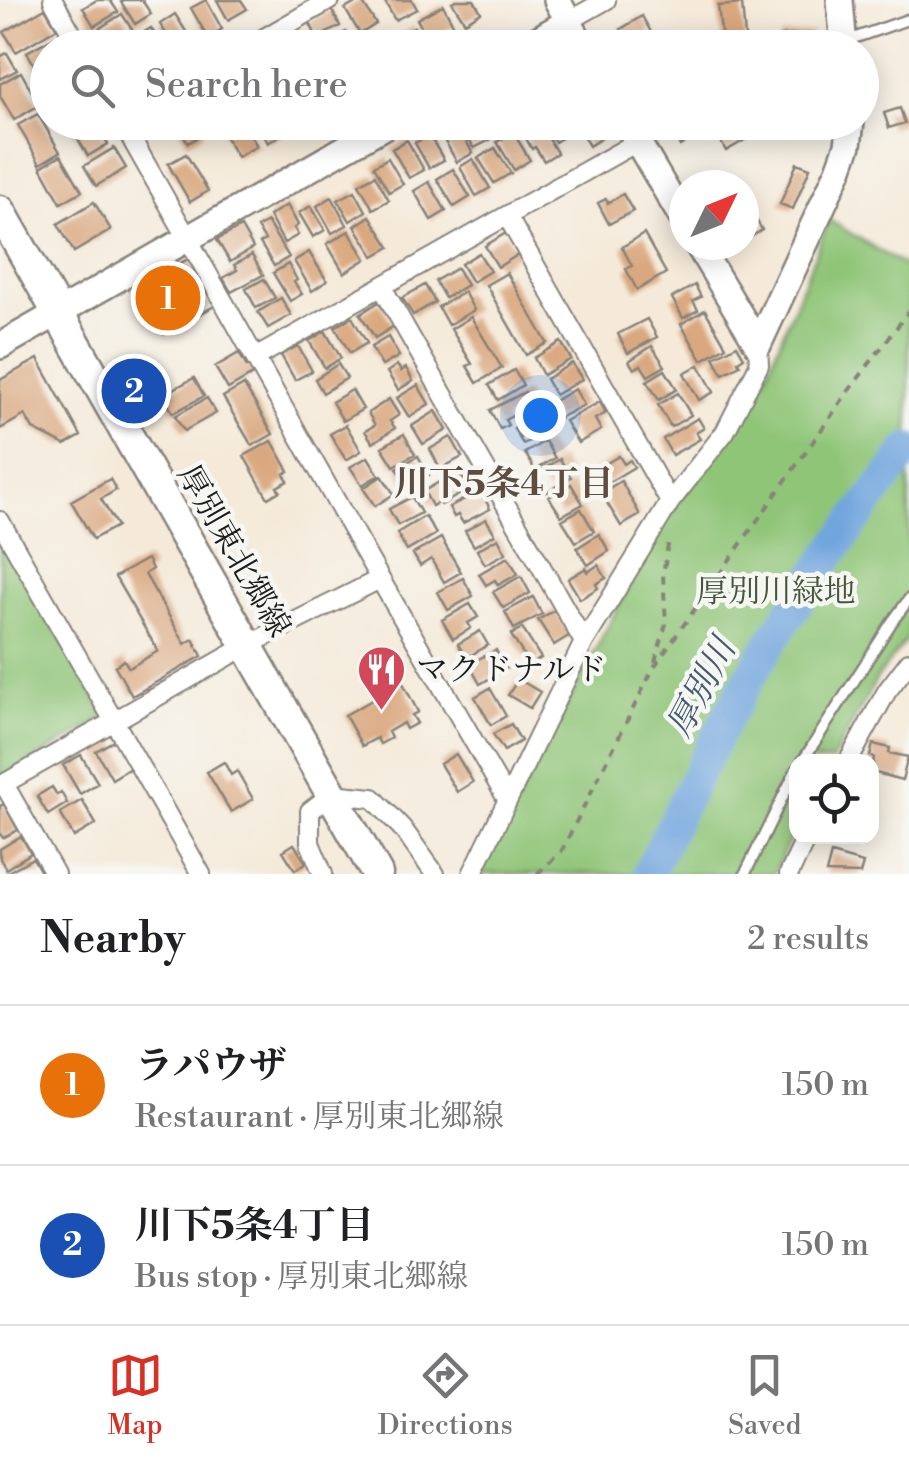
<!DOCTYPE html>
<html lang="en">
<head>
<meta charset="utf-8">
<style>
  :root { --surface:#fff; --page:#f6f6f6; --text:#202124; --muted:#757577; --line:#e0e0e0; --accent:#d93025 }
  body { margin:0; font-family:"Libre Bodoni","Noto Serif JP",serif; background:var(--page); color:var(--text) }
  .controls { position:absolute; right:30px; bottom:30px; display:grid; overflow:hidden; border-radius:20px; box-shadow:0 5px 25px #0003 }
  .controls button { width:90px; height:90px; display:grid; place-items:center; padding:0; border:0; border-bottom:2px solid var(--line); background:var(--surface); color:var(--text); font:50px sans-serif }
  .compass { position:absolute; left:669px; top:170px; width:90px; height:90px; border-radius:50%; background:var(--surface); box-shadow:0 5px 25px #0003; rotate:47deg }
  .you { position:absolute; left:540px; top:415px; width:35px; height:35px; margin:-25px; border:8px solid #fff; border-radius:50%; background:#1a73e8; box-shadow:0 0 0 15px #1a73e833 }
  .badge { display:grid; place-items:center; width:65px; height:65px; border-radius:50%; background:var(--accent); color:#fff; font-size:32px; font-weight:700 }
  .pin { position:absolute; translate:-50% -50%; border:5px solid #fff; box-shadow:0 2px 10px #0006 }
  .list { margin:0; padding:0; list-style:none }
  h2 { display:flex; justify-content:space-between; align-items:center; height:130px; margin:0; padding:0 40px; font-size:42px }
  h2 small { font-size:32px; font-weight:400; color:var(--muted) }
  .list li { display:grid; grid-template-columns:65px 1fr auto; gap:30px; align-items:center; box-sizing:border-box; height:160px; padding:0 40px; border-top:2px solid var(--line) }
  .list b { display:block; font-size:38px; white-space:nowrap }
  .list p { margin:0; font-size:32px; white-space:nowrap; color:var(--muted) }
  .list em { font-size:32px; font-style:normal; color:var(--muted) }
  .icon { flex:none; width:55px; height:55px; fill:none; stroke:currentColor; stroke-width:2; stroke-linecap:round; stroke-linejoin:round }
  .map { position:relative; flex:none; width:909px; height:874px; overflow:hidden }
  .search { position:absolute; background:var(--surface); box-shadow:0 5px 25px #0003; left:30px; right:30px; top:30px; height:110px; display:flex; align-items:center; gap:25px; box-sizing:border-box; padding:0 35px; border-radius:55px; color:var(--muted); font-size:38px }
  .sheet { height:450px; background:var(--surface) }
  nav { display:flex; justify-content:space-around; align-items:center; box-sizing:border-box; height:140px; border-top:2px solid var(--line); background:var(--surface); font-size:28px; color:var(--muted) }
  nav a { display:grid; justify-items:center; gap:5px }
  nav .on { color:var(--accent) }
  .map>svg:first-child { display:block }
  .green { fill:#8fc577; stroke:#56704a; stroke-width:2.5 }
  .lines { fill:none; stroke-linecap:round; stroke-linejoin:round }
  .river { stroke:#71a5de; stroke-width:32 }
  .building { fill:#daa87f }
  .lane-casing { stroke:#88837a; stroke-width:14 }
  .street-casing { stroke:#88837a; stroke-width:22 }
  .secondary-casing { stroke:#88837a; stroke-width:30 }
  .primary-casing { stroke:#88837a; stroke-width:35 }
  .path { stroke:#88837a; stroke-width:4; stroke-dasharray:8 8; stroke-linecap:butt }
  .lane { stroke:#fff; stroke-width:9 }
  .street { stroke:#fff; stroke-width:18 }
  .secondary { stroke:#fff; stroke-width:25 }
  .primary { stroke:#fff; stroke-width:30 }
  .labels { text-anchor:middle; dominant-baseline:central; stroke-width:9; stroke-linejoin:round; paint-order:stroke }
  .street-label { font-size:32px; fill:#1c1c1c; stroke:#f6f6f2 }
  .park-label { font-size:32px; fill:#44573c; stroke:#f6f6f2 }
  .poi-label { font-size:32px; fill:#1c1c1c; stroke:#f6f6f2; text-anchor:start }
  .neighbourhood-label { font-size:35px; font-weight:bold; fill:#5e4d3f; stroke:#f6f6f2 }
  .water-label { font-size:35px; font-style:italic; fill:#425a73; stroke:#f6f6f2 }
</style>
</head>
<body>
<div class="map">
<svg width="909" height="874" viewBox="0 0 909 874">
  <rect width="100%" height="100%" fill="#f6f6f2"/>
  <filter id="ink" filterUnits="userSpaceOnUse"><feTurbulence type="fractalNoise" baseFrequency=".01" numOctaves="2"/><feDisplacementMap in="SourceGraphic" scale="20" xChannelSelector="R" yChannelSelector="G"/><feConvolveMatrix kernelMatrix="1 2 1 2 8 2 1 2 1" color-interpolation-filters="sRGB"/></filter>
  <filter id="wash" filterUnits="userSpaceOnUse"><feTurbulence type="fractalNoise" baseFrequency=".0048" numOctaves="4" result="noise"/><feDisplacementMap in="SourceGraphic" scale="40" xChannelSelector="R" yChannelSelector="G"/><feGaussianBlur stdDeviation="2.25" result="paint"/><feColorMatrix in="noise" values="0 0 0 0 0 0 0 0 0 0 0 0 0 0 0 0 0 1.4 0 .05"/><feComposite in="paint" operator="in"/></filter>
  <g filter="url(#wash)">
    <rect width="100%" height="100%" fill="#f5ead9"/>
    <path class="green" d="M829 220 909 269V636L879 675 832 761 796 762V828L773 874H478L662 523 758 395Z
      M0 530 106 718 0 779Z"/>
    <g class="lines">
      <path class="river" d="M648 874C688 791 729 708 779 630 819 567 865 508 909 449"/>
    </g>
    <g id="blocks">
      <path class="building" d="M97 0H110L118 12 94 26 83 8Z
        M124 0H142L151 14 135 24 121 2Z
        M206 0 222 29 208 38 191 8Z
        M217 0H241L247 9 228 20Z
        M361 0 376 24 360 34 345 9Z
        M384 0H412L417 9 395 20Z
        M456 0H474L481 12 465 22 452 2Z
        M742 4 746 48H723L718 6Z
        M443 5 454 26 428 40 417 19Z
        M45 8 57 28 16 52 4 32Z
        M332 10 340 26 317 38 309 21Z
        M122 14 133 31 111 45 100 28Z
        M175 14 192 41 181 48H175L160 24Z
        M642 16 651 32 630 45 621 29Z
        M414 27 425 48H392L388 41Z
        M151 28 163 48H136L131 40Z
        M346 32 355 48H327L325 44Z
        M812 33 813 48H782L780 36Z
        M54 37 61 48H48V69L39 73 27 52Z
        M7 53 17 70 0 79V57Z
        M21 72 39 105 14 120 0 96V84Z
        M900 108 905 123 889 128 884 113Z
        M38 114 60 152 40 164 18 125Z
        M68 122H95L108 144 88 156Z
        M175 122H197L204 133 188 143Z
        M243 122 257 146 237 157 223 133Z
        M256 122H280L285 132 268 143Z
        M469 122H480L490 140 474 148 462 126Z
        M544 122H564L570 133 555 142Z
        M591 122H606L611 132 589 146 579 129Z
        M677 122H692L699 134 680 146 669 127Z
        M710 122H749L755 134 726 151Z
        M540 123 557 153 544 161 535 147 532 149 523 133Z
        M456 124 473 153 457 162 440 133Z
        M513 132 530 160 514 170 497 142Z
        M429 135 444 160 429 168 415 143Z
        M407 140 424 170 409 178 392 149Z
        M114 148 126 168 96 186 84 166Z
        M495 148 511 173 494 183 478 158Z
        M186 154 208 191 190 202 168 164Z
        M61 155 82 191 61 203 41 167Z
        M388 158 403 184 389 192 374 166Z
        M473 159 490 188 476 196 460 167Z
        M797 163 810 168 793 209 780 204Z
        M453 169 470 197 454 207 437 179Z
        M375 175 389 200 373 209 359 184Z
        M429 182 446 211 431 220 414 191Z
        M355 191 366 211 350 221 338 200Z
        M623 194 633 211 609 224 598 203 606 199 608 203Z
        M332 197 347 225 332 233 317 206Z
        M94 202 111 230 74 252 58 224Z
        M287 205 298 225 294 228 298 235 284 243 269 216Z
        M311 206 325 230 313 237 299 213Z
        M753 214 762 230 744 241V220Z
        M370 216 390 247 374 256 355 226Z
        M267 222 289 257 274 266 260 243 265 240 257 228Z
        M241 227 253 248 230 262 217 240Z
        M349 231 366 259 344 273 327 244Z
        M506 233 519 254 498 267 485 246Z
        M644 234 666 273 637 290 626 269 632 266 622 247Z
        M309 252 327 281 312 291 294 261Z
        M479 253 490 271 472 282 461 264Z
        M252 255 263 275 231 292 223 278 237 270 234 265Z
        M190 258 216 305 164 334 137 287Z
        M288 264 297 280 294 282 302 294 290 301 273 273Z
        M457 268 467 285 445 298 435 281Z
        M507 273 547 343 526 355 486 285Z
        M264 279 275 298 256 308 246 289Z
        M425 285 435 302 413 315 402 298Z
        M695 285 701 297 693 301 698 310 683 318 672 298Z
        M464 292 474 310 448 325 438 307Z
        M281 298 291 315 268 328 258 312Z
        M379 302 394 326 375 338 360 314Z
        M705 310 726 346 702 360 681 324Z
        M352 317 367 343 350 353 335 327Z
        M471 317 502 368 477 383 467 366 472 364 451 329Z
        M647 319 657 337 628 353 618 334Z
        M325 331 341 358 325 368 309 341Z
        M388 337 399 356 382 366 371 347Z
        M561 342 571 359 543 375 534 358Z
        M737 345 744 357 738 361 740 365 723 374 714 357Z
        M298 346 312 371 295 380 281 355Z
        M652 346 665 366 648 376 641 365 634 369 629 361Z
        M239 353 247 367 251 365 256 373 228 389 215 367Z
        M38 359 81 436 65 445 33 429 25 415 0 429V380Z
        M572 363 582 379 555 395 546 379Z
        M338 364 347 378 323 393 315 379Z
        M397 365 401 371 406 368 413 381 398 390 387 372Z
        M699 365 714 392 699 400 684 373Z
        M514 370 523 385 498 400 489 385Z
        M665 370 677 389 659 400 647 381Z
        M194 378 204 396 173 413 163 395Z
        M244 385 273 434 252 446 223 397Z
        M418 385 429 404 409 417 397 398Z
        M575 389 584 405 555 420 547 405Z
        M352 390 363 409 343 421 332 402Z
        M525 392 535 410 526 415 523 410 505 420 508 425 500 429 490 410Z
        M678 393 691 415 671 427 658 405Z
        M207 398 216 413 184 431 175 416Z
        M389 399 399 415 390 421 395 428 373 443 365 431 375 425 368 413Z
        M600 402 606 413 595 419 601 430 578 443 565 421Z
        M436 411 447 430 423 444 412 426Z
        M537 416 546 432 523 444 514 429Z
        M698 418 704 428 696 433 700 439 672 455 663 439Z
        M346 425 361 451 346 460 330 434Z
        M404 434 415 454 394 466 382 447Z
        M451 437 462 457 440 469 430 449Z
        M272 441 289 471 284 474 288 481 277 487 280 491 268 498 244 456Z
        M545 441 555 458 535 470 525 453Z
        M418 456 429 475 408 487 397 468Z
        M619 456 624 464 630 460 634 467 599 488 590 473Z
        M368 457 379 475 362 485 350 467Z
        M560 459 571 477 547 492 536 474Z
        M458 471 467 485 460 489 462 493 441 505 439 502 432 506 424 491Z
        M382 476 394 494 375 506 363 488Z
        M110 479 116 490 101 499 117 526 93 539 71 501Z
        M621 481 640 515 621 526 601 493Z
        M571 484 583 504 561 516 549 497Z
        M481 491 490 509 463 523 458 515 454 517 449 507Z
        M412 497 421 513 398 525 389 509Z
        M581 509 594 531 576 542 562 520Z
        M425 516 436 534 407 551 397 533Z
        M486 519 495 534 474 546 465 531Z
        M599 534 609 551 588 565 577 548Z
        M441 538 461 572 444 582 431 559 420 566 413 554Z
        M498 538 506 553 485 564 477 550Z
        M508 557 518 574 498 585 495 580 486 585 479 574Z
        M147 559 152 569 145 574 185 644 193 639 202 656 132 696 115 666 124 660 129 668 158 651 115 577Z
        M598 565 606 578 596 584 598 588 580 599 568 579 586 568 588 572Z
        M521 576 530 593 503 608 493 592Z
        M463 578 473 596 448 610 438 592Z
        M533 597 542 614 514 629 505 612Z
        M470 604 478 617 468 623 471 628 453 639 442 620Z
        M555 610 570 635 554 645 538 620Z
        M522 628 541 658 530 665 511 635Z
        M480 631 488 645 466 658 458 644Z
        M496 650 506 669 480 684 469 664Z
        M518 679 540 692 530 708 508 695Z
        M403 683 418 712 412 715 417 723 406 729 403 723 388 732 391 738 380 744 377 738 362 746 345 715Z
        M490 688 506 716 491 725 475 697Z
        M511 724 521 741 504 751 493 734Z
        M115 740 130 768 112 779 96 751Z
        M873 744 890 748 889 753 908 757 902 780 872 772 874 757 870 756Z
        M456 754 473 782 457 792 440 764Z
        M81 755 98 783 80 794 63 765Z
        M224 762 231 775 237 771 253 799 231 812 207 772Z
        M52 787 57 795 61 792 67 803 48 815 37 796Z
        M82 800 96 824 74 837 60 813Z
        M4 804 18 830 3 838 0 834V806Z
        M21 836 31 853 6 869 0 859V849Z
        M294 844 306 863 295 870 283 851Z
        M831 854 863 863 860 874 826 873Z
        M33 858 42 874H4Z"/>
    </g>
  </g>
  <g filter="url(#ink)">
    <use href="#blocks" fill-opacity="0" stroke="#88837a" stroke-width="2.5"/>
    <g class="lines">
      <defs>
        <path id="lane" d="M846 41 909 19
          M802 762 892 622 909 599
          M745 874 796 770"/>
        <path id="street" d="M53 0 80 48
          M569 21 606 0
          M247 48 330 0
          M122 122 380 579 507 799
          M507 216 670 502
          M382 287 584 642
          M255 358 637 142
          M0 521 201 874
          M848 762 887 691 909 662
          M4 784 55 874
          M0 786 248 645 380 579
          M323 874 310 843V811L332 794 373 798 402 828 435 874
          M472 874 584 642 670 502 725 432 759 365 758 345
          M789 874 807 836"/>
        <path id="secondary" d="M557 0 583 48
          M840 0 844 48
          M523 48 569 21
          M626 122 684 221
          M698 245 758 345
          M758 345 839 170 848 145 851 122
          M0 346 391 122"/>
        <path id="primary" d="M0 211 377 874"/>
      </defs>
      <use href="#lane" class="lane-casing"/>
      <use href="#street" class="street-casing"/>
      <use href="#secondary" class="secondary-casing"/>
      <use href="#primary" class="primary-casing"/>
      <path class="path" d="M655 662 666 624 663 575 669 539
        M537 874 561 852 654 667 848 392 909 311"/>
      <use href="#lane" class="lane"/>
      <use href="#street" class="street"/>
      <use href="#secondary" class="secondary"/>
      <use href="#primary" class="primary"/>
    </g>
  </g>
  <defs>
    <symbol id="restaurant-pin" viewBox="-11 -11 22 30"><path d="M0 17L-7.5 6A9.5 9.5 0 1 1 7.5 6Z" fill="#d1495b" stroke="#f6f6f2"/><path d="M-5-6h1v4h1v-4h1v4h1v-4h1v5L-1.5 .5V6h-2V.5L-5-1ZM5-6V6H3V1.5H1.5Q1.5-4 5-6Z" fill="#fff"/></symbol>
  </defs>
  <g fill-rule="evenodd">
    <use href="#restaurant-pin" x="354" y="642" width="55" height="75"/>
  </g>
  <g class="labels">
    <g class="street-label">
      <text transform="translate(234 551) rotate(60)">厚別東北郷線</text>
    </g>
    <g class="park-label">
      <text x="776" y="592">厚別川緑地</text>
    </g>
    <g class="poi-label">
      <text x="416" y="670">マクドナルド</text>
    </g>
    <g class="neighbourhood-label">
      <text x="504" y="484">川下5条4丁目</text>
    </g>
    <g class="water-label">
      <text transform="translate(702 688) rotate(-62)">厚別川</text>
    </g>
  </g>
</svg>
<div class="controls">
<button><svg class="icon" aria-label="locate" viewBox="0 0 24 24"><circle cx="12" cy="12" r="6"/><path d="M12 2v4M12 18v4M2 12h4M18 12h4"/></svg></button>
</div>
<svg class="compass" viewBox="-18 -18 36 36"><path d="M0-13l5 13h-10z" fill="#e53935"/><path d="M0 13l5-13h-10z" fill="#757577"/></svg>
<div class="you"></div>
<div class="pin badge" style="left:168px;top:298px;background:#e8710a">1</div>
<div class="pin badge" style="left:134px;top:391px;background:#1a4fb4">2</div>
<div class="search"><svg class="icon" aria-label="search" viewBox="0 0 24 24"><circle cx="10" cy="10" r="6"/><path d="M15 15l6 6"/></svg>Search here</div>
</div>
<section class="sheet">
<h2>Nearby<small>2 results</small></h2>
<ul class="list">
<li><span class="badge" style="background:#e8710a">1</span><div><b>ラパウザ</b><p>Restaurant · 厚別東北郷線</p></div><em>150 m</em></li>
<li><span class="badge" style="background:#1a4fb4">2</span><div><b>川下5条4丁目</b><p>Bus stop · 厚別東北郷線</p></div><em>150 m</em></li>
</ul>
</section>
<nav>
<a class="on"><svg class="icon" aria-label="map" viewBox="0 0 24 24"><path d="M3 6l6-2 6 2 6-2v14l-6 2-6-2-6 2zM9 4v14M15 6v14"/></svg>Map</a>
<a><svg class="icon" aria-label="directions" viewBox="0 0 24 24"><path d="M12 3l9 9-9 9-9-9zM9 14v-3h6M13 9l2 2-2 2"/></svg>Directions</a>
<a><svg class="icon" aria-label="saved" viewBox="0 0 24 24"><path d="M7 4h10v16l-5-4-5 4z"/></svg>Saved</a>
</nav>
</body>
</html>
